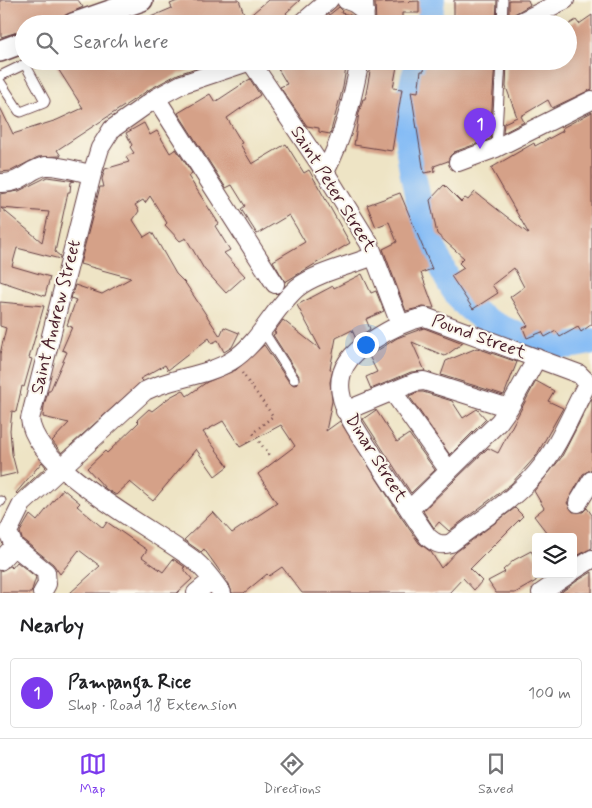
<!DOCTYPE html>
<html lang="en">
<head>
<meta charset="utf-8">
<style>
  :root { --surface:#fff; --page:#f2f2f2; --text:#202124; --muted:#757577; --line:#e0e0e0; --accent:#7c3aed }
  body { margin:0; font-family:Mynerve,sans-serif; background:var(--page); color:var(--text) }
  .controls { position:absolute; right:15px; bottom:15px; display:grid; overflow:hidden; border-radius:5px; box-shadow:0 5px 20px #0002 }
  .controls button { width:45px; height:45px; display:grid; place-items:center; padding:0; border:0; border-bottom:1px solid var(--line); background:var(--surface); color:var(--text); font:25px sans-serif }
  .you { position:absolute; left:365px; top:344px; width:18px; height:18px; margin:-12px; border:4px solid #fff; border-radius:50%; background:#1a73e8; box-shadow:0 0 0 8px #1a73e833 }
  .badge { display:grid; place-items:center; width:32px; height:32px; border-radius:50%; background:var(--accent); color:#fff; font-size:16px; font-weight:700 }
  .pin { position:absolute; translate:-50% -41px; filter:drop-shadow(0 1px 2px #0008) }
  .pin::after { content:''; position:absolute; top:26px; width:18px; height:15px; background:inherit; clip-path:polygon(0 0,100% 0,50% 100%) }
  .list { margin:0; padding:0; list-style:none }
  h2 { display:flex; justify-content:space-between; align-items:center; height:65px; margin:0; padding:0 20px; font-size:21px }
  h2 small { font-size:16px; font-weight:400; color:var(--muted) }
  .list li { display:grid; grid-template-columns:32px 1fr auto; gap:15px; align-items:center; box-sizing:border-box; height:70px; margin:0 10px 10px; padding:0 10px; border:1px solid var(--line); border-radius:5px }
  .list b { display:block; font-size:19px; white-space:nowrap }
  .list p { margin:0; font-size:16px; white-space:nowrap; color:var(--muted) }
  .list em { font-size:16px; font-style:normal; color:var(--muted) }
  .icon { flex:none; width:28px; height:28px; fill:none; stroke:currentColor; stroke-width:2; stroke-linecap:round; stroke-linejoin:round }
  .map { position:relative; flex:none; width:592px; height:593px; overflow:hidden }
  .search { position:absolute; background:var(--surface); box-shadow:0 5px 20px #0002; left:15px; right:15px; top:15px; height:55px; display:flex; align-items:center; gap:12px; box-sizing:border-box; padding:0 18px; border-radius:28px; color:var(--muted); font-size:19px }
  .sheet { height:145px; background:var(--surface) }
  nav { display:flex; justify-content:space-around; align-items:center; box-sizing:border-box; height:70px; border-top:1px solid var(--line); background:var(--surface); font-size:14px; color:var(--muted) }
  nav a { display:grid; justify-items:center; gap:2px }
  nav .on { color:var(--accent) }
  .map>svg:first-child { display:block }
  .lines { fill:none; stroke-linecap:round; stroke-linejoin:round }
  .river { stroke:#85bcf5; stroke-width:26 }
  .building { fill:#d5a188; fill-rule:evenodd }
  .service-casing { stroke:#633d42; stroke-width:11 }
  .minor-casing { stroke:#633d42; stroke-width:20 }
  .tertiary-casing { stroke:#633d42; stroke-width:24 }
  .path { stroke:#633d42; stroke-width:2.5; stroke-dasharray:1 4; stroke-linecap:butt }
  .service { stroke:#fff; stroke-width:9 }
  .minor { stroke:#fff; stroke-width:18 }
  .tertiary { stroke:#fff; stroke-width:21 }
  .labels { text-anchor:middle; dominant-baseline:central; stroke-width:4; stroke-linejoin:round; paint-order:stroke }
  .street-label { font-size:18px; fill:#4a1f2b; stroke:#fbf7ec }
</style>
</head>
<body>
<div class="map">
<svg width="592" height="593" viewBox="0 0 592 593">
  <rect width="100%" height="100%" fill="#fbf7ec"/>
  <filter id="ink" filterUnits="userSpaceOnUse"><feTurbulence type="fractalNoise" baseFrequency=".02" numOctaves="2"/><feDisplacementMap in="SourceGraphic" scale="10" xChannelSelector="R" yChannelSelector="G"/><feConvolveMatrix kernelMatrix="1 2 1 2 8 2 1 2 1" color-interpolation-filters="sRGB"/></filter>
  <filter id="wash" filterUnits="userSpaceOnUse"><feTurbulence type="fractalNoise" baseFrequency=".0096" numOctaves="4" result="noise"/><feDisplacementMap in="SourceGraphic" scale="20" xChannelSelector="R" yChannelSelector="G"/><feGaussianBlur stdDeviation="1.12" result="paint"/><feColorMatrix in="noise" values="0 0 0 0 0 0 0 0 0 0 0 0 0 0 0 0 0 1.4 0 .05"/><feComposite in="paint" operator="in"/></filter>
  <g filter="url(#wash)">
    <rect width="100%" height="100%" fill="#eee4c5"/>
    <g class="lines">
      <path class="river" d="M429 24 432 0
        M419 61C412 81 407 104 407 125 407 171 433 274 467 306 481 319 497 326 515 334 544 346 562 350 592 341"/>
    </g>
    <g id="blocks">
      <path class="building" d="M0 0H78L83 7 64 16 61 24H24V30L1 37Z
        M180 0H239L246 19 268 0H300L286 13 289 17 281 24H134L172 8 170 4Z
        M454 0H497L496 24H454Z
        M509 0H528L530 5 509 17Z
        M419 1V13H402V24H376L375 3Z
        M339 7 342 10 341 13 354 16V24H318Z
        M592 15V89L552 108 548 100 521 116 524 122 503 133 504 123 517 117 506 87 507 61H568V25L576 20 579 24Z
        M53 61H217L178 74 150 89 57 150 61 156 38 157 11 171 0 172V107L13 134 57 120 83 108Z
        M286 61H347L343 87 330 134 319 132V128L307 126 280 87 287 84 277 67Z
        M372 61H398L393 88 402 89 392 151 354 145 359 113 363 99H365Z
        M426 61H495L490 139 454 152 450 156 448 161 434 166 435 171 424 173 411 91 418 92 421 71H424Z
        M250 79 260 95 227 118 242 143 240 144 252 164 286 144 304 173 309 170 350 243 285 282 273 261 305 242 289 215 257 234 241 209 245 206 232 185 226 188 178 113 210 94 215 102Z
        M592 112V324L581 332 578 327 560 337 556 331 545 337 542 332 527 338 523 328 528 326 510 297 524 287 514 268 492 285 498 293 473 309 451 276 464 268 459 263 464 258 437 234 430 200 444 185 461 202 465 198 468 200 475 192 529 234 491 168 534 143 535 146 563 131 562 128Z
        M144 123 150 135 157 131 170 153 176 149 192 173 188 176 219 224 215 226 230 250 224 253 245 276 226 293 204 269 186 238 180 241 165 225 167 223 150 196 145 203 143 200 135 205 139 211 133 220 144 237 152 232 176 274 186 284 220 336 224 327 239 333 232 347 224 352 218 340 212 343 209 338 168 370 165 365 140 379 142 381 62 453 52 441 69 423 43 417 44 406 48 391H50L67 352 62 350 72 327 67 325 76 300 71 298 75 285 102 294 131 278 80 264 100 187H104L102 179 105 169 129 162 126 157 134 153 130 147 132 145 126 133Z
        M47 177 75 181 71 182 70 192H68L55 252 60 256V259L17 248 12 266 50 277 45 296 0 281V194L19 191ZM1 208 49 212 42 242Z
        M400 193 432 269 421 273 434 308H432L423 307 406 311 383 249 397 242 389 222 376 227 367 205Z
        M362 274 371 293 376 291 384 311 366 319 370 329 356 339 352 330 336 338 330 369 333 370 330 382 332 401 326 431 340 421 401 517 419 543 431 552 441 568 456 552 515 508 523 516 470 569 482 581 474 590 463 578 449 593H302L282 567 269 576 267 574 244 593H232L229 584 204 549 201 552 184 540 213 512 232 533 277 503 258 474 295 446 281 425 240 447 223 421 203 432 228 466 215 476 196 449 153 501 130 482 116 495 106 489 87 468 105 451 107 453 139 422 137 420 149 409 152 411 170 397 183 390 187 396 207 382 236 370 264 345 289 382 294 385 298 384 299 376 273 335 276 333 274 332 283 320 321 350 297 305 333 286 334 288Z
        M0 302 44 306 29 358 32 359 24 387 22 386 16 412 12 411 10 430 12 454 17 473 0 477V354L6 328 0 326Z
        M424 328 463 343 445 356 412 342 425 371 411 372 371 389 366 377 377 372 369 356 397 338Z
        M477 348 517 362 504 395 441 375 446 361Z
        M536 381 554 391 548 401 563 408 536 456 511 484 449 531 439 522 434 528 423 511 488 448 498 453Z
        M418 392H423L452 401 463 418 477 409 486 419 450 455 409 396Z
        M592 398V469L583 474 567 503 573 512H583L587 508 592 515V548L573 558V537H550L534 516 544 508 534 491 561 458Z
        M376 410 397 442 409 434 435 470 411 493 363 419Z
        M42 462 46 467 17 494 16 493Z
        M63 489 80 503 77 506 103 528 107 522 147 550 142 557 163 572 173 559 185 567 183 568 192 579 177 593H70L100 566 79 550 60 574 53 564 22 539 20 532 30 515 37 521Z
        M531 551 536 559V581L515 593H496L488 581 505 572 503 570 514 560Z
        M17 562 36 577 31 593H0V571L10 566 12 568Z
        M592 572V593H560L577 581Z"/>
    </g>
  </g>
  <g filter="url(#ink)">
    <use href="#blocks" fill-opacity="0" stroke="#633d42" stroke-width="1"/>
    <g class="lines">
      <defs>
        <path id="service" d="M502 24 503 0
          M0 76 25 64 45 101 44 103 21 112 19 111 0 82
          M496 148 501 61
          M260 331 267 337 294 379
          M0 501H1"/>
        <path id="minor" d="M346 0 354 3 365 11
          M364 0 365 24
          M301 24 329 0
          M516 24 565 0
          M251 62 325 172 369 243 400 324
          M156 98 275 284
          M458 162 496 148 592 100
          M325 172C344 136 352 100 360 61
          M0 183C23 184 29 168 46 166 60 165 79 172 92 174
          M425 317 579 374 586 381V386C571 414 558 448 537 472 514 500 479 521 451 543 441 546 436 544 428 537 410 511 392 485 375 458 347 416 314 374 373 340 390 329 405 321 425 317Z
          M393 392 449 471
          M345 411 415 382 424 381 509 408 537 358
          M578 503 592 480
          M409 510 499 422 509 408
          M0 561 14 546
          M573 571 592 559
          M42 593 47 584 46 572 14 546 8 532 22 504 145 391C172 377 204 377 231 361 259 344 273 309 297 288 315 273 352 265 374 256
          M196 593 212 580
          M222 593C214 582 206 570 195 561 156 530 35 470 30 419L92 174 100 148 112 129 156 98 182 84 251 61
          M541 593 569 574"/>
        <path id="tertiary" d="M73 24 142 0
          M0 51 24 42"/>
      </defs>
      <use href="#service" class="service-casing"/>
      <use href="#minor" class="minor-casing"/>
      <use href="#tertiary" class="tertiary-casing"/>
      <path class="path" d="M242 373 273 416 253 433 271 458"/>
      <use href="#service" class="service"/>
      <use href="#minor" class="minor"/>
      <use href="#tertiary" class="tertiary"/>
    </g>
  </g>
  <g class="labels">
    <g class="street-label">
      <text transform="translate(333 189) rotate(58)">Saint Peter Street</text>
      <text transform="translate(56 317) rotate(-76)">Saint Andrew Street</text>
      <text transform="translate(479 337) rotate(20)">Pound Street</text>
      <text transform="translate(376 458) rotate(58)">Dinar Street</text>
    </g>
  </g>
</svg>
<div class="controls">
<button><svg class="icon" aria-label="layers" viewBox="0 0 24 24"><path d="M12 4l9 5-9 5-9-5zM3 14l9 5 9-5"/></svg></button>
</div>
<div class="you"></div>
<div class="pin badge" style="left:480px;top:149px">1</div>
<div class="search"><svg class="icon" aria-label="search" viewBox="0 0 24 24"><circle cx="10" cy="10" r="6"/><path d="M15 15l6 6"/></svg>Search here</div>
</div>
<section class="sheet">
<h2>Nearby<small></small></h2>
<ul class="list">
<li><span class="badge">1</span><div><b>Pampanga Rice</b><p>Shop · Road 18 Extension</p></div><em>100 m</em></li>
</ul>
</section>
<nav>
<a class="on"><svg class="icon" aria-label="map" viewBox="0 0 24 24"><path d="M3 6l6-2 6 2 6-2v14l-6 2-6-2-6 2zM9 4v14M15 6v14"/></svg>Map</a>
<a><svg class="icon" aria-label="directions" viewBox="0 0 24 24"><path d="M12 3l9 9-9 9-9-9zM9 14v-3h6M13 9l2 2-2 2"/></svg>Directions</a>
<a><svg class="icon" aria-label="saved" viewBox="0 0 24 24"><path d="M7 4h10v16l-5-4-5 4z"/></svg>Saved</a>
</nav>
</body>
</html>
